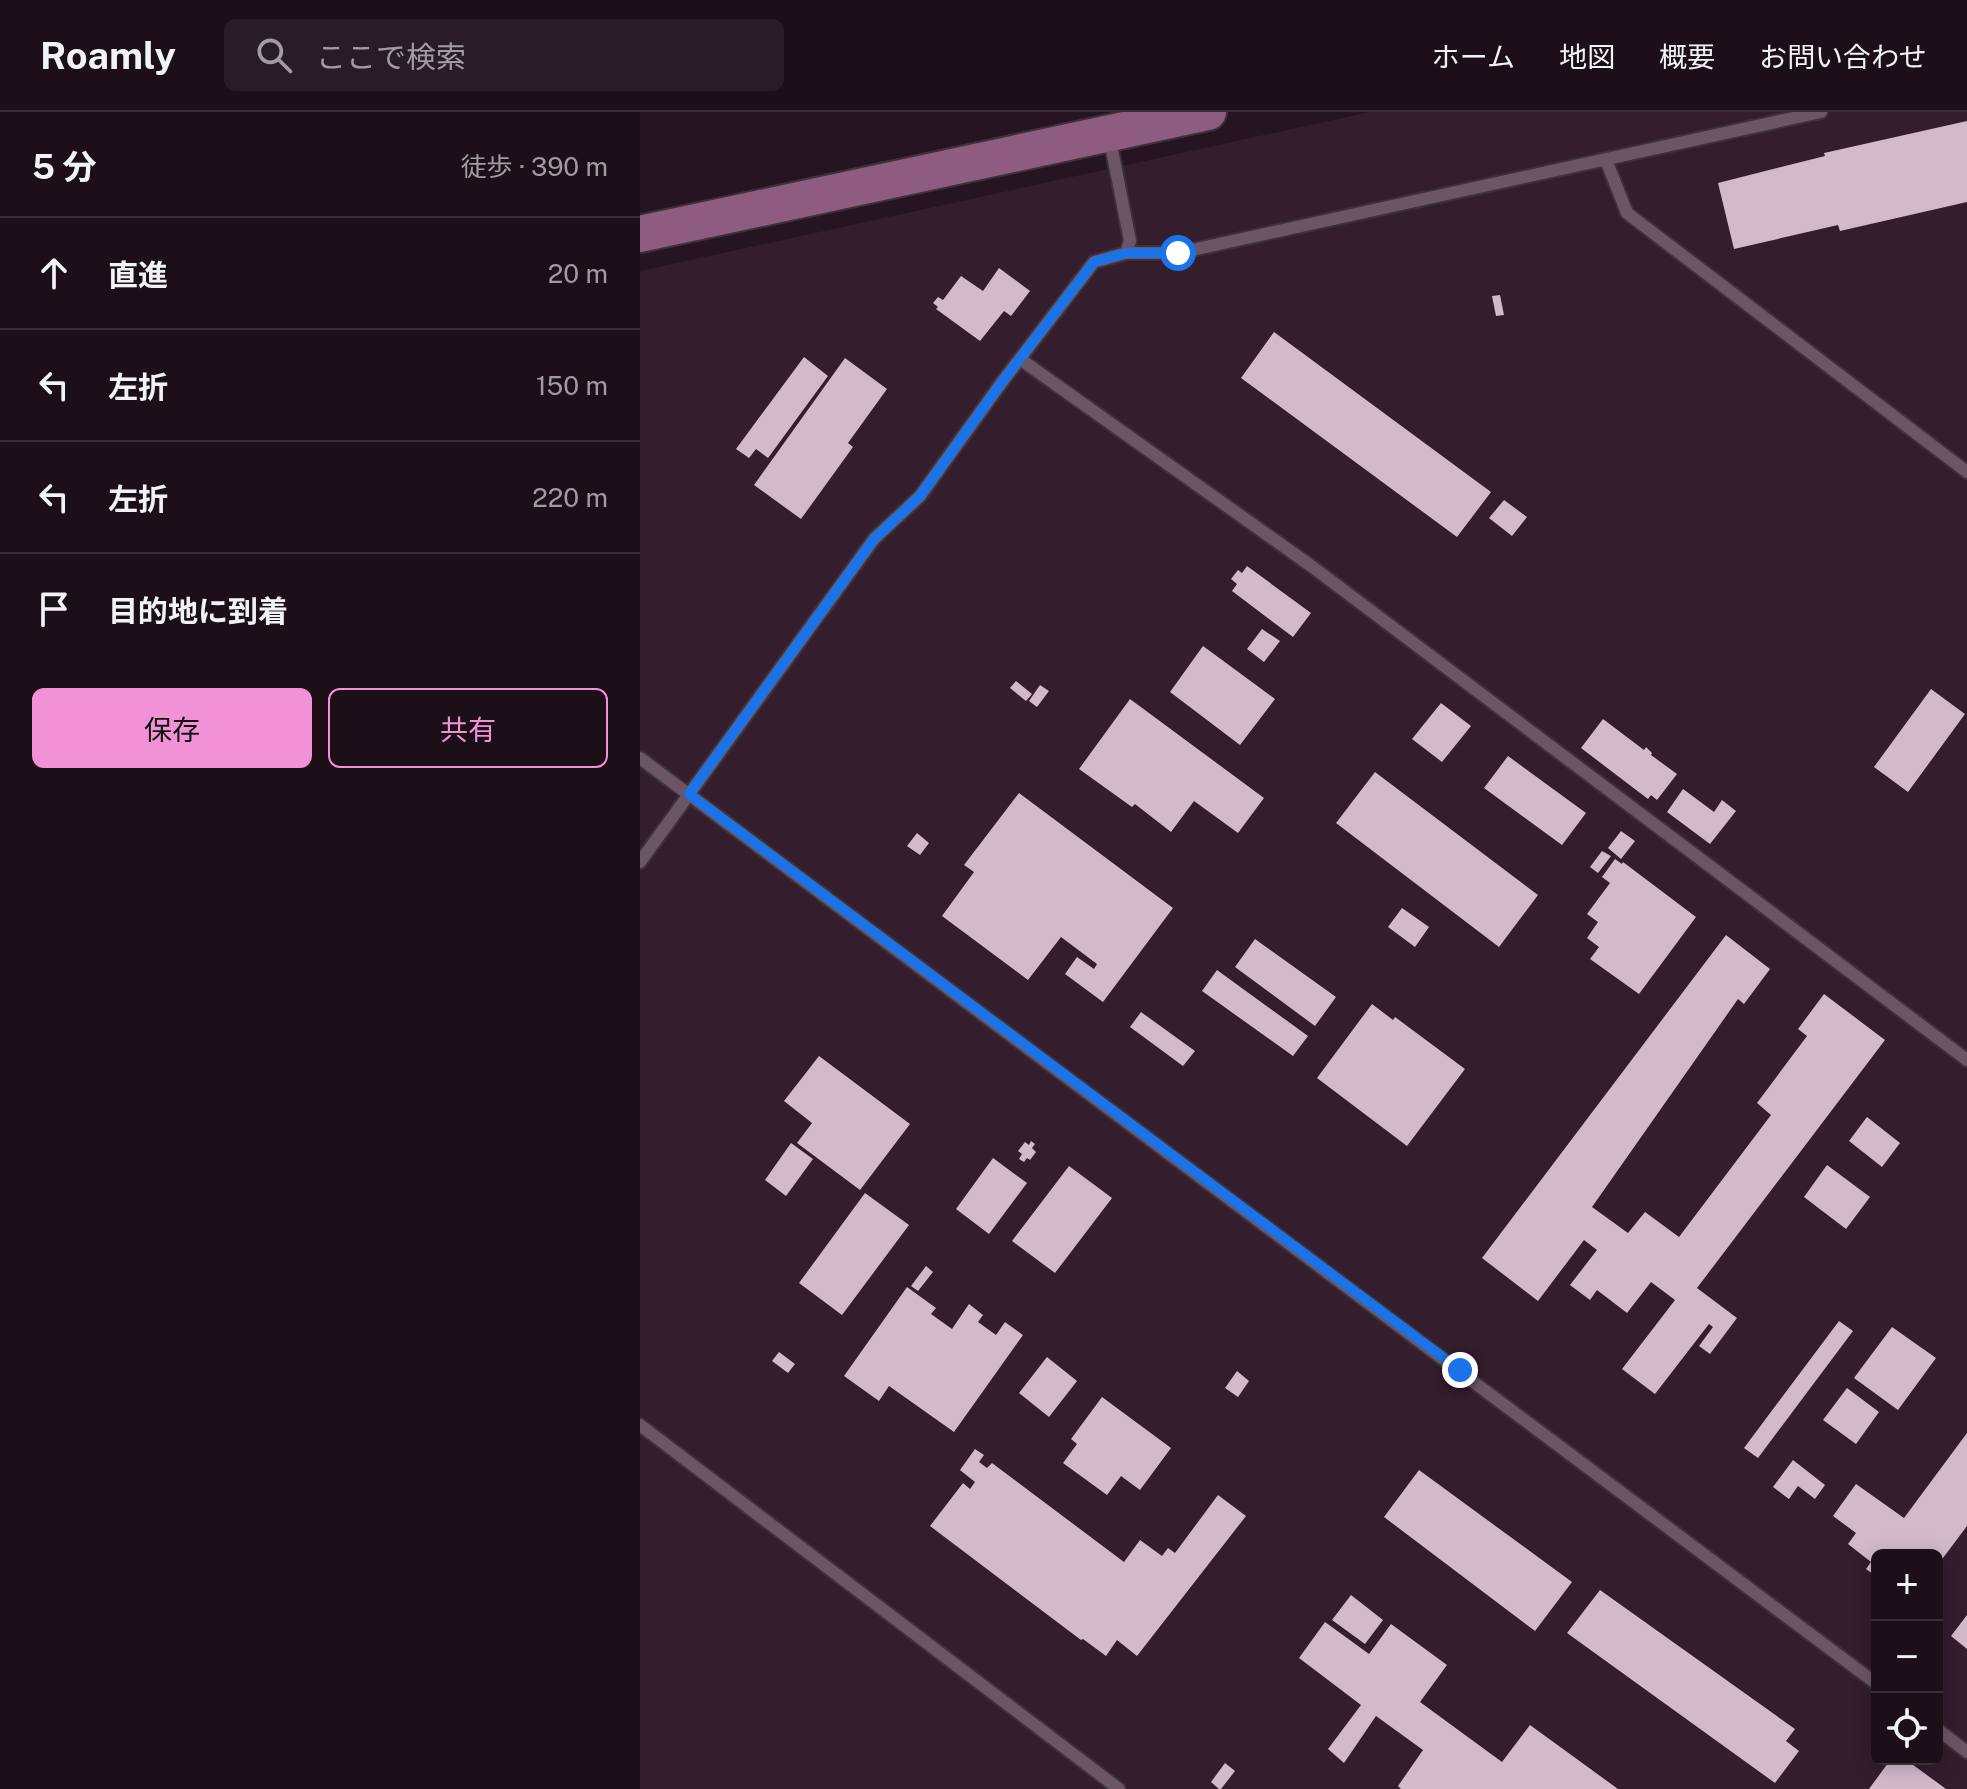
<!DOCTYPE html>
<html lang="ja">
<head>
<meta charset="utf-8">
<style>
  :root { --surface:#1c0f18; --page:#291d25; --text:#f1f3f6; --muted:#a09ca2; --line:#3a2f37; --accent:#f291d6 }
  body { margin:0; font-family:"Public Sans","Noto Sans JP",sans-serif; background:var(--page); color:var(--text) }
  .controls { position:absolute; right:24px; bottom:24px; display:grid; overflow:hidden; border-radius:12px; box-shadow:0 4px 20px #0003 }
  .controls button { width:72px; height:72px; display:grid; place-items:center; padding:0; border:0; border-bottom:2px solid var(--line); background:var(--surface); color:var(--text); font:40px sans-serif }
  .stop { position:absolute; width:24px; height:24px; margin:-18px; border:6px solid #1a73e8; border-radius:50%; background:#fff }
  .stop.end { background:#1a73e8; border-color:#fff; box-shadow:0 2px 8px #0008 }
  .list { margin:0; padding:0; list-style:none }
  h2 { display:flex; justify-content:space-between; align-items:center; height:104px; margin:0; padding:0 32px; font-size:34px }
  h2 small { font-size:26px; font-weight:400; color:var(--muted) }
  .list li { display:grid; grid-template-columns:52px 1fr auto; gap:24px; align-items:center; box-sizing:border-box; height:112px; padding:0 32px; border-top:2px solid var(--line) }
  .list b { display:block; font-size:30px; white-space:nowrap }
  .list em { font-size:26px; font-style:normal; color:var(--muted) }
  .actions { display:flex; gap:16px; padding:24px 32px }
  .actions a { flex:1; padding:18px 0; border:2px solid var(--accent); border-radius:12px; text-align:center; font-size:28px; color:var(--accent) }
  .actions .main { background:var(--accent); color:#111 }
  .icon { flex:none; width:44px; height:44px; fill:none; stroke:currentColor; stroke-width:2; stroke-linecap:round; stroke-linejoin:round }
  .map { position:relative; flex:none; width:1327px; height:1677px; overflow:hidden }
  header { display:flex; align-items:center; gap:48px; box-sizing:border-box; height:112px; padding:0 40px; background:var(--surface); border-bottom:2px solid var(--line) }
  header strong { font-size:38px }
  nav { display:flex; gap:44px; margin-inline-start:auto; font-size:28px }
  .search { width:560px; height:72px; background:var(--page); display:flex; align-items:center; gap:20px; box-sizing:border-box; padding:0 28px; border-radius:12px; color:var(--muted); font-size:30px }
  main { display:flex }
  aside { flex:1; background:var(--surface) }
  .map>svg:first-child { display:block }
  .built { fill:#341d2d; fill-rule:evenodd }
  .building { fill:#d3bacb }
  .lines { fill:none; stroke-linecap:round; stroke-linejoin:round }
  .lane-casing { stroke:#3e323a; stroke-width:16 }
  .secondary-casing { stroke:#3e323a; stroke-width:40 }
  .lane { stroke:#6c5665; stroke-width:12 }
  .secondary { stroke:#8e5c80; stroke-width:36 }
  .route { stroke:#1a73e8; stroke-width:10 }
</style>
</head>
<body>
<header>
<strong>Roamly</strong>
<div class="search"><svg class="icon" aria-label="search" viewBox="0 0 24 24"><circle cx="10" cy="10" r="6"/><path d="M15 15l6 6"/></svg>ここで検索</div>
<nav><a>ホーム</a><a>地図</a><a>概要</a><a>お問い合わせ</a></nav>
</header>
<main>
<aside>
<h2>5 分<small>徒歩 · 390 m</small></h2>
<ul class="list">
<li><svg class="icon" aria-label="ahead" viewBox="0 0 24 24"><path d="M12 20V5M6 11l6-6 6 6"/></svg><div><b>直進</b></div><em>20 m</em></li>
<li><svg class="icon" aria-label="left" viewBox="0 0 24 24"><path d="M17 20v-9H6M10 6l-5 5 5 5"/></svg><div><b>左折</b></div><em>150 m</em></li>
<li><svg class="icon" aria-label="left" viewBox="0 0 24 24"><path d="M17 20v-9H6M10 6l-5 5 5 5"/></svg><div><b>左折</b></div><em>220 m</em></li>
<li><svg class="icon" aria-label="arrive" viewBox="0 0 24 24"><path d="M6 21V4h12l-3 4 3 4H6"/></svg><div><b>目的地に到着</b></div></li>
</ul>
<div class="actions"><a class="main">保存</a><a>共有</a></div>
</aside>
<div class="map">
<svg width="1327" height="1677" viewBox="0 0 1327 1677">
  <rect width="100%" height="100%" fill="#261420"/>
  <path class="built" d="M730 0H1327V1677H0V159ZM1237 1443H1297V1647H1237Z"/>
  <path class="building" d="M1327 9V90L1200 119 1198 113 1094 137 1078 71 1185 44 1184 41Z
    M359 156 390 179 371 204 364 199 340 229 296 197 298 195 293 191 298 185 303 188 321 164 343 179Z
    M860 183 864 203 856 204 852 184Z
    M634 220 851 380 817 425 601 266Z
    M164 245 188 264 128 346 116 337 109 346 96 337Z
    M205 246 247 277 208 331 213 335 161 407 114 373Z
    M864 388 887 405 872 424 849 406Z
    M607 454 671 501 653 525 592 479 597 472 591 467 598 458 602 461Z
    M622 517 640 529 624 550 607 537Z
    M563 534 635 587 600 633 530 580Z
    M376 569 392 582 386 589 370 576Z
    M400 573 409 579 397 595 389 589Z
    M1291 577 1325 602 1268 680 1234 655Z
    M490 587 624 686 598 721 554 689 531 720 495 692 492 695 439 657Z
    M801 591 831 614 802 650 772 627Z
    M963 607 1004 638 1006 635 1012 641 1011 643 1037 662 1017 688 1011 683 1008 687 941 636Z
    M868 644 946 701 922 733 844 676Z
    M735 660 898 783 859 835 696 711Z
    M1043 677 1074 700 1082 688 1096 699 1070 732 1027 700Z
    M379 681 533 796 463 890 425 862 437 845 454 857 457 852 421 825 388 868 302 804 334 760 324 753Z
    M981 719 995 729 981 747 968 736Z
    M277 721 289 731 280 743 267 734Z
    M962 739 971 744 958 761 950 755Z
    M975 747 982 752 983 750 1056 805 999 882 950 847 959 835 947 826 958 810 947 802 970 771 962 765Z
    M762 796 789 815 775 835 748 815Z
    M1086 823 1130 857 1104 892 1098 887 952 1095 988 1121 1005 1100 1039 1125 1131 1003 1117 991 1167 924 1158 917 1184 882 1245 928 1057 1176 1097 1206 1070 1242 1059 1234 1073 1215 1069 1212 1015 1282 982 1257 1035 1188 1011 1170 987 1201 957 1178 950 1188 930 1173 957 1138 944 1128 898 1189 842 1146Z
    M615 827 696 885 675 914 595 855Z
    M577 858 668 924 653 944 562 879Z
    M732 892 753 908 755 905 825 957 767 1034 677 966Z
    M501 900 555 939 543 954 490 915Z
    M179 944 270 1012 220 1078 157 1031 172 1011 144 989Z
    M1227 1005 1260 1031 1242 1055 1209 1029Z
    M391 1029 395 1032 392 1036 396 1040 390 1048 387 1046 384 1050 379 1047 382 1042 378 1039 385 1030 389 1033Z
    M151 1031 173 1047 146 1084 125 1068Z
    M353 1046 387 1071 349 1122 316 1097Z
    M1187 1053 1230 1085 1206 1117 1164 1085Z
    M429 1054 472 1086 415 1161 372 1129Z
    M225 1081 269 1113 202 1203 159 1171Z
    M286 1154 293 1160 278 1179 271 1174Z
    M267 1175 296 1196 291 1202 312 1217 329 1192 343 1203 338 1210 356 1223 365 1210 383 1223 314 1320 249 1274 239 1289 204 1264Z
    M1199 1209 1213 1219 1118 1346 1104 1336Z
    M1252 1215 1296 1246 1258 1298 1214 1266Z
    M139 1240 155 1252 148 1261 132 1249Z
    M407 1245 437 1269 409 1305 379 1281Z
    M597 1259 609 1269 598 1285 585 1276Z
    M1207 1276 1239 1300 1216 1332 1183 1308Z
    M462 1285 531 1336 500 1378 481 1364 467 1383 423 1351 437 1332 431 1327Z
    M1327 1321V1414L1297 1454V1443H1237V1465L1226 1457 1231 1450 1208 1432 1216 1421 1193 1404 1216 1372 1264 1406Z
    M335 1337 344 1343 339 1350 347 1356 352 1351 484 1450 500 1428 522 1444 528 1436 535 1441 578 1383 606 1404 497 1544 477 1528 466 1544 443 1527 441 1528 290 1414 323 1371 330 1377 335 1370 320 1358Z
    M1153 1348 1185 1373 1175 1387 1158 1374 1149 1387 1133 1375Z
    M779 1358 932 1470 895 1519 744 1405Z
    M960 1478 1155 1617 1146 1629 1159 1639 1135 1671 927 1521Z
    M711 1483 743 1508 725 1532 692 1508Z
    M1327 1503V1537L1311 1524Z
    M685 1510 729 1542 751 1512 807 1553 780 1590 862 1650 890 1613 978 1677H761L758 1674 783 1638 736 1604 704 1651 688 1637 721 1593 659 1546Z
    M1251 1647H1265L1306 1677H1229Z
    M585 1651 595 1659 581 1677H579L571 1670Z"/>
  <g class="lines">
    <defs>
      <path id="lane" d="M469 23 490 129 486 141
        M966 48 987 101 1327 360
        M380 247 674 456 1327 948
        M0 646 1237 1572
        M0 750 234 427 280 384 362 270 454 150 486 141H538L1181 0
        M0 1313 479 1677
        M1297 1617 1327 1640"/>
      <path id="secondary" d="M0 122 568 0"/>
    </defs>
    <use href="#lane" class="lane-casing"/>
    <use href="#secondary" class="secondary-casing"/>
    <use href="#lane" class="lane"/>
    <use href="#secondary" class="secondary"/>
  </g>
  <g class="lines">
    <path class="route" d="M538 141H486L454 150 362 270 280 384 234 427 49 682 820 1258"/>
  </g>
</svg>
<div class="controls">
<button>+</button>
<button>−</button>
<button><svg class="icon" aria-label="locate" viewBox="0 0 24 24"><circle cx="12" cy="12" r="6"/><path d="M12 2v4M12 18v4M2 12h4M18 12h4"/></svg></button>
</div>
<div class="stop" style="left:538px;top:141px"></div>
<div class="stop end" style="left:820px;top:1258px"></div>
</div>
</main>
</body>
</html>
